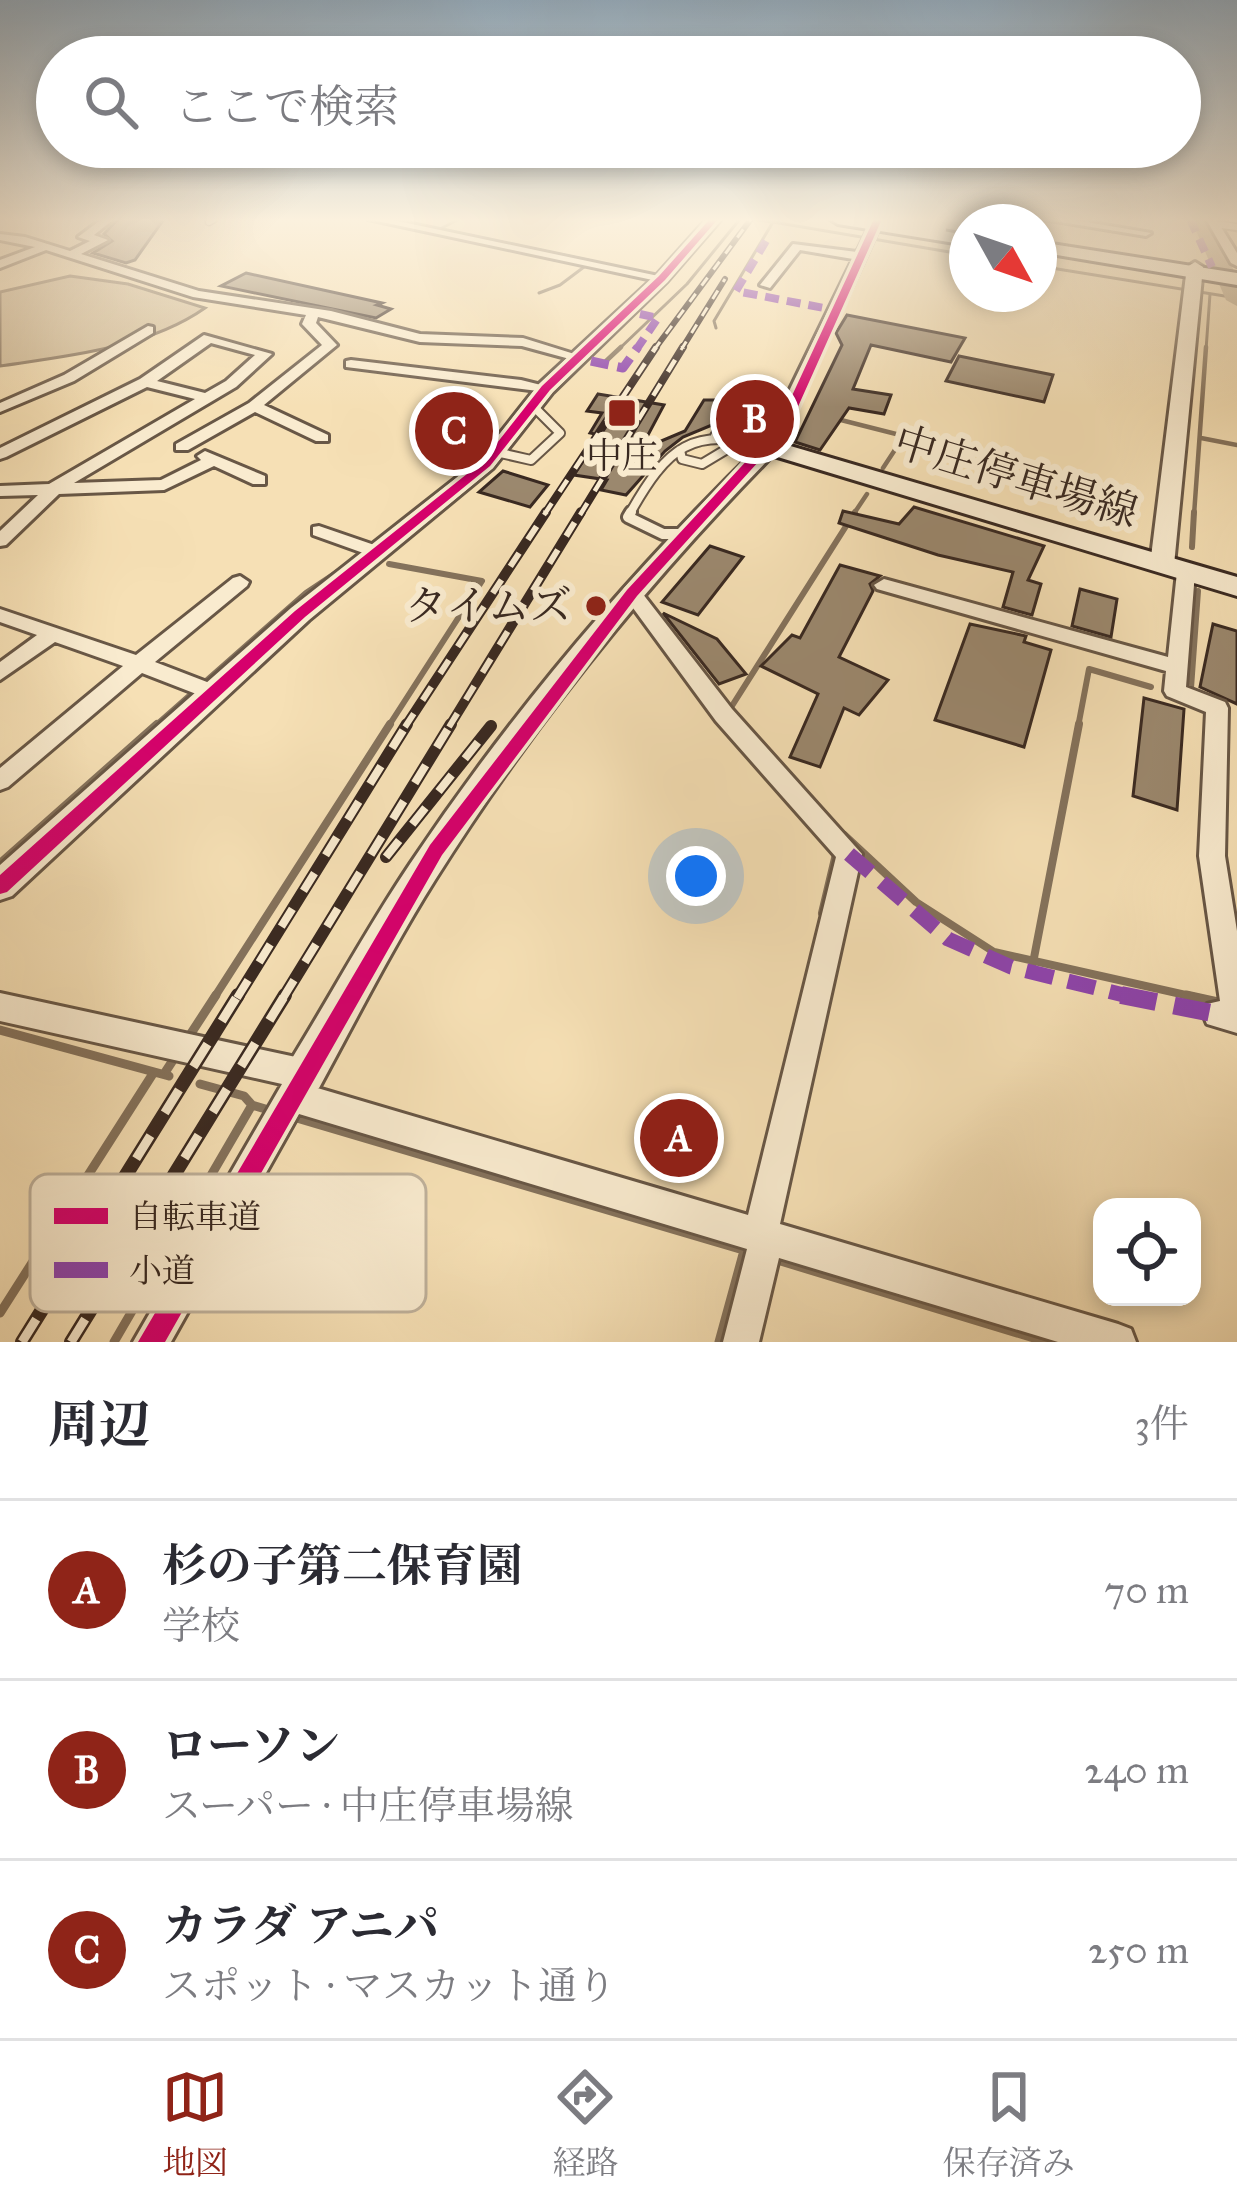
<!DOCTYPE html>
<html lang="ja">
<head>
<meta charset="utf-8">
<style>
  :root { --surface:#fff; --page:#f7f7f7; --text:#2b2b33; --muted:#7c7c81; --line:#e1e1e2; --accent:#8f2418 }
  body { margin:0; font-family:"IM FELL Great Primer","Noto Serif JP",serif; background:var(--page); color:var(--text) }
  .controls { position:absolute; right:36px; bottom:36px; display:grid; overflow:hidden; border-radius:24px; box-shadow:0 6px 18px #0003 }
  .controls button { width:108px; height:108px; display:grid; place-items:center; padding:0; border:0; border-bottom:3px solid var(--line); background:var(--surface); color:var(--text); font:60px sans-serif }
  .compass { position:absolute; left:949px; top:204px; width:108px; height:108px; border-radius:50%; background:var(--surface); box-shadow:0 6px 18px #0003; rotate:130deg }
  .you { position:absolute; left:696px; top:876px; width:42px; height:42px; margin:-30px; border:9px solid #fff; border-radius:50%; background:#1a73e8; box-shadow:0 0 0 18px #1a73e833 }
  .badge { display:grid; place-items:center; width:78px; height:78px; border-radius:50%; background:var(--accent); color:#fff; font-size:39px; font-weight:700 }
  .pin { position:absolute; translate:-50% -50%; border:6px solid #fff; box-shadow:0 3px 12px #0006 }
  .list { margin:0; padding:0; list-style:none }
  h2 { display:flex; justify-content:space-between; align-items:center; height:156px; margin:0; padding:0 48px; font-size:51px }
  h2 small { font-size:39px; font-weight:400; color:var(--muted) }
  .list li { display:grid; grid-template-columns:78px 1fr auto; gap:36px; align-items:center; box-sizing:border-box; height:180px; padding:0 48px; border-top:3px solid var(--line) }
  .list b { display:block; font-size:45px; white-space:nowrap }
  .list p { margin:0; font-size:39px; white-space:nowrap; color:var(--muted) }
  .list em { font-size:39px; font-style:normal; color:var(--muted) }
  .icon { flex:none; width:66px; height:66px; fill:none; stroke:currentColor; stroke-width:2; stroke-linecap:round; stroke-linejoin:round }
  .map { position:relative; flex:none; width:1237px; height:1342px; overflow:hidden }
  .search { position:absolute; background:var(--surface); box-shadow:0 6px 18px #0003; left:36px; right:36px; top:36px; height:132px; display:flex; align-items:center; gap:30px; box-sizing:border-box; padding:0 42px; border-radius:66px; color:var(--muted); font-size:45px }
  .sheet { height:696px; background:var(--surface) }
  nav { display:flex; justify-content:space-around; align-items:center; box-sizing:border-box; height:168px; border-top:3px solid var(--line); background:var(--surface); font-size:33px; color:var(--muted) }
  nav a { display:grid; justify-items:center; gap:6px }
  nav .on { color:var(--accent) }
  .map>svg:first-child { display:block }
  .green { fill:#d6c19c; stroke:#88755e; stroke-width:3 }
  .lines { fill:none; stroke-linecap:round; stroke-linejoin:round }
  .stream-far4 { stroke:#84725c; stroke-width:3 }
  .stream-far3 { stroke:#84725c; stroke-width:4.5 }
  .stream-far2 { stroke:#84725c; stroke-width:6 }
  .stream-far1 { stroke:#84725c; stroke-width:8 }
  .stream { stroke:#84725c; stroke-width:9 }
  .river { fill:#b6a283; fill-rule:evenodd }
  .building { fill:#9b886e; stroke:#392921; stroke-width:3 }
  .service-far2-casing { stroke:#685746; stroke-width:9 }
  .service-far1-casing { stroke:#685746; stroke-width:12 }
  .service-casing { stroke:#685746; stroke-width:16 }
  .minor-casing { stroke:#685746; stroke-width:6 }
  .tertiary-casing { stroke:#685746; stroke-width:6 }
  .secondary-casing { stroke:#392921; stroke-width:6 }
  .service-far2 { stroke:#f9ebcf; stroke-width:6 }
  .service-far1 { stroke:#f9ebcf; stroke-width:8 }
  .service { stroke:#f9ebcf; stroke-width:10 }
  .minor { fill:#f9ebcf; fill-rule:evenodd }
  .tertiary { fill:#f9ebcf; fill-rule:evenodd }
  .secondary { fill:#f9ebcf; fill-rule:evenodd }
  .rail-far4-casing { stroke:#392921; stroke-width:6 }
  .rail-far3-casing { stroke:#392921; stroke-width:8 }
  .rail-far2-casing { stroke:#392921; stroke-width:10 }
  .rail-far1-casing { stroke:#392921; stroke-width:12 }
  .rail-casing { stroke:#392921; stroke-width:14 }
  .rail-far4 { stroke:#f9ebcf; stroke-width:3; stroke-dasharray:10; stroke-linecap:butt }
  .rail-far3 { stroke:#f9ebcf; stroke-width:4.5; stroke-dasharray:14; stroke-linecap:butt }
  .rail-far2 { stroke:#f9ebcf; stroke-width:6; stroke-dasharray:16; stroke-linecap:butt }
  .rail-far1 { stroke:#f9ebcf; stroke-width:8; stroke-dasharray:21; stroke-linecap:butt }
  .rail { stroke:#f9ebcf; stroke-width:9; stroke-dasharray:27; stroke-linecap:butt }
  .secondary-bridge-casing { stroke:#392921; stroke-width:22; stroke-linecap:butt }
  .secondary-bridge { stroke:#f9ebcf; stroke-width:20 }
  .quiet-far3 { stroke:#8e44ad; stroke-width:8; stroke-dasharray:14 8; stroke-linecap:butt }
  .quiet-far2 { stroke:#8e44ad; stroke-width:9; stroke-dasharray:18 9; stroke-linecap:butt }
  .quiet-far1 { stroke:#8e44ad; stroke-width:15; stroke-dasharray:28 15; stroke-linecap:butt }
  .quiet { stroke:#8e44ad; stroke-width:18; stroke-dasharray:36 18; stroke-linecap:butt }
  .cycleway-casing { stroke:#f9ebcf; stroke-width:7 }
  .cycleway { fill:#d6006c; fill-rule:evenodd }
  .poi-dot { fill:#8f2418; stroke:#f9ebcf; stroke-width:4.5 }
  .labels { text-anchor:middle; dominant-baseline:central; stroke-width:12; stroke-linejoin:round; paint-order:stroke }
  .far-poi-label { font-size:36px; fill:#392921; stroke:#f9ebcf }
  .street-label { font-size:42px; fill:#392921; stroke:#f9ebcf }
  .poi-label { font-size:42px; fill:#392921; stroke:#f9ebcf; text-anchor:end }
  .key { fill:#f9ebcf; stroke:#bfb19b; stroke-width:3 }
  .key-label { font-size:33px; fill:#392921 }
</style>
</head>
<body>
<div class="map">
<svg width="1237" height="1342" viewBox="0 0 1237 1342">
  <rect width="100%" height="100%" fill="#f6e0b5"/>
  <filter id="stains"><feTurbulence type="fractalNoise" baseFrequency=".00167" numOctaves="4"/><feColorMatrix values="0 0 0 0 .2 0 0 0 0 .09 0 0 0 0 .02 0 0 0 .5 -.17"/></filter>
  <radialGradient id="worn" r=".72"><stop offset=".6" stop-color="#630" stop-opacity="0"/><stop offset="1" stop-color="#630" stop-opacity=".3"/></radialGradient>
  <path class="green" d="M70 276 128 284 205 308C148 348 68 356 0 366V292Z"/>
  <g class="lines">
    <path class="stream-far4" d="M459 219 440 229 592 261 560 285 539 293
      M775 219 773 222 967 255
      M1204 227H1210
      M1221 228 1237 231
      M1039 266 1237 298
      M716 328 714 321 773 222 751 219
      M618 350 687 284 740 219
      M1206 350 1210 294"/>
    <path class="stream-far3" d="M605 362 621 347
      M833 418 904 436 883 468
      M1201 438 1237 445
      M853 515 867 494
      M1194 515 1206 347"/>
    <path class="stream-far2" d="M1192 547 1194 512
      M1191 688 1198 591
      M730 709 855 512
      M154 727 306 593 348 565
      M388 727 482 581 389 564
      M1078 727 1089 669 1151 687"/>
    <path class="stream-far1" d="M844 835 916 902 994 952 1199 998
      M0 863 157 724
      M822 913 837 850
      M1033 963 1079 724
      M214 998 390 724"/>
    <path class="stream" d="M1186 995 1237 1006
      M0 1030 169 1076
      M188 1038 216 995
      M164 1074 177 1054
      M252 1105 272 1111
      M290 1116 750 1252
      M774 1259 1047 1342
      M0 1313 154 1072
      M114 1342 252 1105 244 1096 200 1084
      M719 1342 745 1247"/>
    <path class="river" d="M1191 219H1209L1237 277V306L1226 300Z"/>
  </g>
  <path class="building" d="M118 219H164L135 260 126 263 93 253 112 241 104 234Z
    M246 273 382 303 377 305 391 309 376 318 221 286Z
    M847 315 965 338 951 362 871 345 853 389 891 395 884 414 849 408 820 450 795 442 842 345 836 333Z
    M959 356 1053 375 1044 402 946 381Z
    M598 394 664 405 640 450 685 431 704 400H727L712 425 683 437 665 451 626 495 601 490 607 480 574 475 600 435 590 433 602 413 587 411Z
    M503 471 548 485 530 507 479 492Z
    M914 507 1044 546 1028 580 1041 584 1032 615 1003 607 1013 572 938 555 839 523 843 511 899 524Z
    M710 546 743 557 698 615 662 602Z
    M840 565 880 576 870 584 873 591 839 657 888 680 859 715 844 708 820 767 790 757 818 694 761 666 792 635 800 638Z
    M1080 589 1117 599 1111 637 1072 626Z
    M663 613 717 639 746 674 719 684Z
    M970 624 1026 636 1024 642 1051 650 1024 747 935 720Z
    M1213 624 1237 631V704L1200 687Z
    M1144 698 1184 709 1177 810 1133 796Z"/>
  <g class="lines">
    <defs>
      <path id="service-far2" d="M209 222 214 219
        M1214 224 1237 227"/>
      <path id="service-far1" d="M715 436 736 401
        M680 450 682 459 702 464 732 446 727 438
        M496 452 531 460 560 433 532 405
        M629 515C668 446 691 426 770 447"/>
      <path id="service" d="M631 512 628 517 663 534H685"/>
      <path id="minor" d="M102 219H114L94 235 108 240 81 254 199 291 331 311 420 334 523 338 584 357 577 361 522 346 420 342 318 317 316 323 337 345 264 405 328 435V441H316L255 412 188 450H176V444L249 403 322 345 302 324 306 315 193 297 46 250 0 268V260L35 247 0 240V234L25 237 70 251 90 241 78 237Z
        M368 219H388L668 278 662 282Z
        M873 219H883L778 447 776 450H764L762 447 853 259 800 250 770 288 760 285 793 244 857 252Z
        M1043 219H1069L1151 233 1146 236Z
        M1206 219H1216L1237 253V266L1231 263Z
        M148 326 153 327V333L74 381 0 412V403L64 375Z
        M204 335 272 354 236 387 74 483 161 480 201 460 197 456 205 451 265 476V484H253L214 466 164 490 59 494 6 545 0 546V531L38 495 0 496V486L49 484 195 399 147 387 6 457 0 459V448L140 379ZM211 343 255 355 226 381 205 393 157 381Z
        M351 360 521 380 553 388 546 392 346 367V361Z
        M319 526 386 549 389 553 380 559 313 535V527Z
        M1186 566 1195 572 1186 687 1225 702 1228 708 1225 856 1237 931V1033L1207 1024 1203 1014 1207 1004 1220 1001 1199 856 1206 712 1167 696 1164 691 1166 671 877 589 874 585 884 579 1168 657 1177 572Z
        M240 576 249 582 247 586 155 662 220 687 223 692 220 697H204L142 673 8 787 0 790V768L123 666 55 642 0 680V662L37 635 0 622V609L136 655 233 578Z
        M632 587 639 589 732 709 862 854 780 1224 1118 1324 1131 1329 1136 1342H1058L779 1258 759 1342H723L747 1249 299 1114 171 1342H133L282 1084 0 1021V993L305 1059 316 1063 320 1074 314 1087 748 1215 836 857 716 721 622 593Z"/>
      <path id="tertiary" d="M707 219H721L667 281 553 392 493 468 309 620 12 896 0 900V865L291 608 479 460 539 384 657 275Z
        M1195 262 1203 267 1174 565 1162 572 1150 565 1187 267Z
        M770 441 780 447 777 451C648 582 533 724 435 880 393 947 357 1018 319 1088L305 1093 291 1088 286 1074 291 1060C331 995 367 928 410 864 512 711 631 571 763 443Z"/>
      <path id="secondary" d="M830 219H868L967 235V245L838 224Z
        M1039 242 1237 273V285L1039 252Z
        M770 440 1237 577V596L761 452 758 447Z"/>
    </defs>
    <use href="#service-far2" class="service-far2-casing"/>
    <use href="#service-far1" class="service-far1-casing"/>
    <use href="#service" class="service-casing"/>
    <use href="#minor" class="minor-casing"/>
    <use href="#tertiary" class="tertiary-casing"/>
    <use href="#secondary" class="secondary-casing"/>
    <use href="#service-far2" class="service-far2"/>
    <use href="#service-far1" class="service-far1"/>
    <use href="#service" class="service"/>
    <use href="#minor" class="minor"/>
    <use href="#tertiary" class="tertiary"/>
    <use href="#secondary" class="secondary"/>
    <defs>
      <path id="rail-far4" d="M654 350 751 219
        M681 350 725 279"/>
      <path id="rail-far3" d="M544 515 656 347
        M580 515 683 347"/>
      <path id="rail-far2" d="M405 727 546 512
        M449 727 581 512"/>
      <path id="rail-far1" d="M386 857 491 726
        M237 998 407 724
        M283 998 451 724"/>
      <path id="rail" d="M22 1342 238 995
        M71 1342 285 995"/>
    </defs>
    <use href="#rail-far4" class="rail-far4-casing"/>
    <use href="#rail-far3" class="rail-far3-casing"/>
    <use href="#rail-far2" class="rail-far2-casing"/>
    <use href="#rail-far1" class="rail-far1-casing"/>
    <use href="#rail" class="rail-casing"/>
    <use href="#rail-far4" class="rail-far4"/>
    <use href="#rail-far3" class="rail-far3"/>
    <use href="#rail-far2" class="rail-far2"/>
    <use href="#rail-far1" class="rail-far1"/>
    <use href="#rail" class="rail"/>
    <defs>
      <path id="secondary-bridge" d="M868 219 936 230"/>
    </defs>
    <use href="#secondary-bridge" class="secondary-bridge-casing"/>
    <use href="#secondary-bridge" class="secondary-bridge"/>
    <path class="quiet-far3" d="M1190 219 1212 267
      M766 241 736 291 834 310
      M636 350 658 318 640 314"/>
    <path class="quiet-far2" d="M591 361 623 368 638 347"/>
    <path class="quiet-far1" d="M849 854 948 939 1011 967 1136 998"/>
    <path class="quiet" d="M1121 995 1217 1014"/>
    <defs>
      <path id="cycleway" d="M710 219H718L665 280 550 390 490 466 305 617 7 892 0 894V875L295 611 482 462 542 386 659 276Z
        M874 219H882L788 429 637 596 442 855 165 1342H138L430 845 627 590 777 428Z"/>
    </defs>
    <use href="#cycleway" class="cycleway-casing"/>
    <use href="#cycleway" class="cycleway"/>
  </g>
  <linearGradient id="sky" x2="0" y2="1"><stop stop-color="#94adc0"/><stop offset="0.54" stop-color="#fbf1de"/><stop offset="1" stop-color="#fbf1de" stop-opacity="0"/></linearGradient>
  <rect width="1237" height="407" fill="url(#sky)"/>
  <g class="poi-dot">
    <rect x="607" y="398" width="30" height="30" rx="6"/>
    <circle cx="596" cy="606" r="12"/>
  </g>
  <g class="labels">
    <g class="far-poi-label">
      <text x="622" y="456">中庄</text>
    </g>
    <g class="street-label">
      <text transform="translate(1016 477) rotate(17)">中庄停車場線</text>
    </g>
    <g class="poi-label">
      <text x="572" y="606">タイムズ</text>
    </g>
  </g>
  <rect x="30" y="1174" width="396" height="138" rx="18" class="key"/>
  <rect x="54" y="1208" width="54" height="16" fill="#d6006c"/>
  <rect x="54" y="1262" width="54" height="16" fill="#8e44ad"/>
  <g class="key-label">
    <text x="129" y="1228">自転車道</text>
    <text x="129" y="1282">小道</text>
  </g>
  <rect width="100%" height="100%" filter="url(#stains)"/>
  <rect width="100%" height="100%" fill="url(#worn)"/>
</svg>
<div class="controls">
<button><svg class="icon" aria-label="locate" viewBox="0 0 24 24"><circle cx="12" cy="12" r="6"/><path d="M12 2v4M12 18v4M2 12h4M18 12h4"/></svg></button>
</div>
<svg class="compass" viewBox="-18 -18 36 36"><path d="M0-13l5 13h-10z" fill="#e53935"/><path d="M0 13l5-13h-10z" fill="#7c7c81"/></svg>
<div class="you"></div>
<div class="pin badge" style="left:679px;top:1138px">A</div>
<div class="pin badge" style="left:755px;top:419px">B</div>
<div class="pin badge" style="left:454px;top:431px">C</div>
<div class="search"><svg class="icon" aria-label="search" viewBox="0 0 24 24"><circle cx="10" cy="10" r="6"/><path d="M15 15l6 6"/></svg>ここで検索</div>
</div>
<section class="sheet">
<h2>周辺<small>3件</small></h2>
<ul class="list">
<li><span class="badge">A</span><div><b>杉の子第二保育園</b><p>学校</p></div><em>70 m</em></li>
<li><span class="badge">B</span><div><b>ローソン</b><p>スーパー · 中庄停車場線</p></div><em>240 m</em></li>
<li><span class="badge">C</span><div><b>カラダ アニパ</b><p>スポット · マスカット通り</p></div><em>250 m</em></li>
</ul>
</section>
<nav>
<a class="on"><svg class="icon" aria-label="map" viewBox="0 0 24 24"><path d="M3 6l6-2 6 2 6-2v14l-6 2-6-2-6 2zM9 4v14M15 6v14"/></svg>地図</a>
<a><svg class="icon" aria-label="directions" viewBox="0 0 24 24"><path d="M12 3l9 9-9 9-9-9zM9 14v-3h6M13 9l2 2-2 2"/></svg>経路</a>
<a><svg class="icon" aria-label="saved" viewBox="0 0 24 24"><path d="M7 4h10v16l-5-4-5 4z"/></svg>保存済み</a>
</nav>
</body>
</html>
